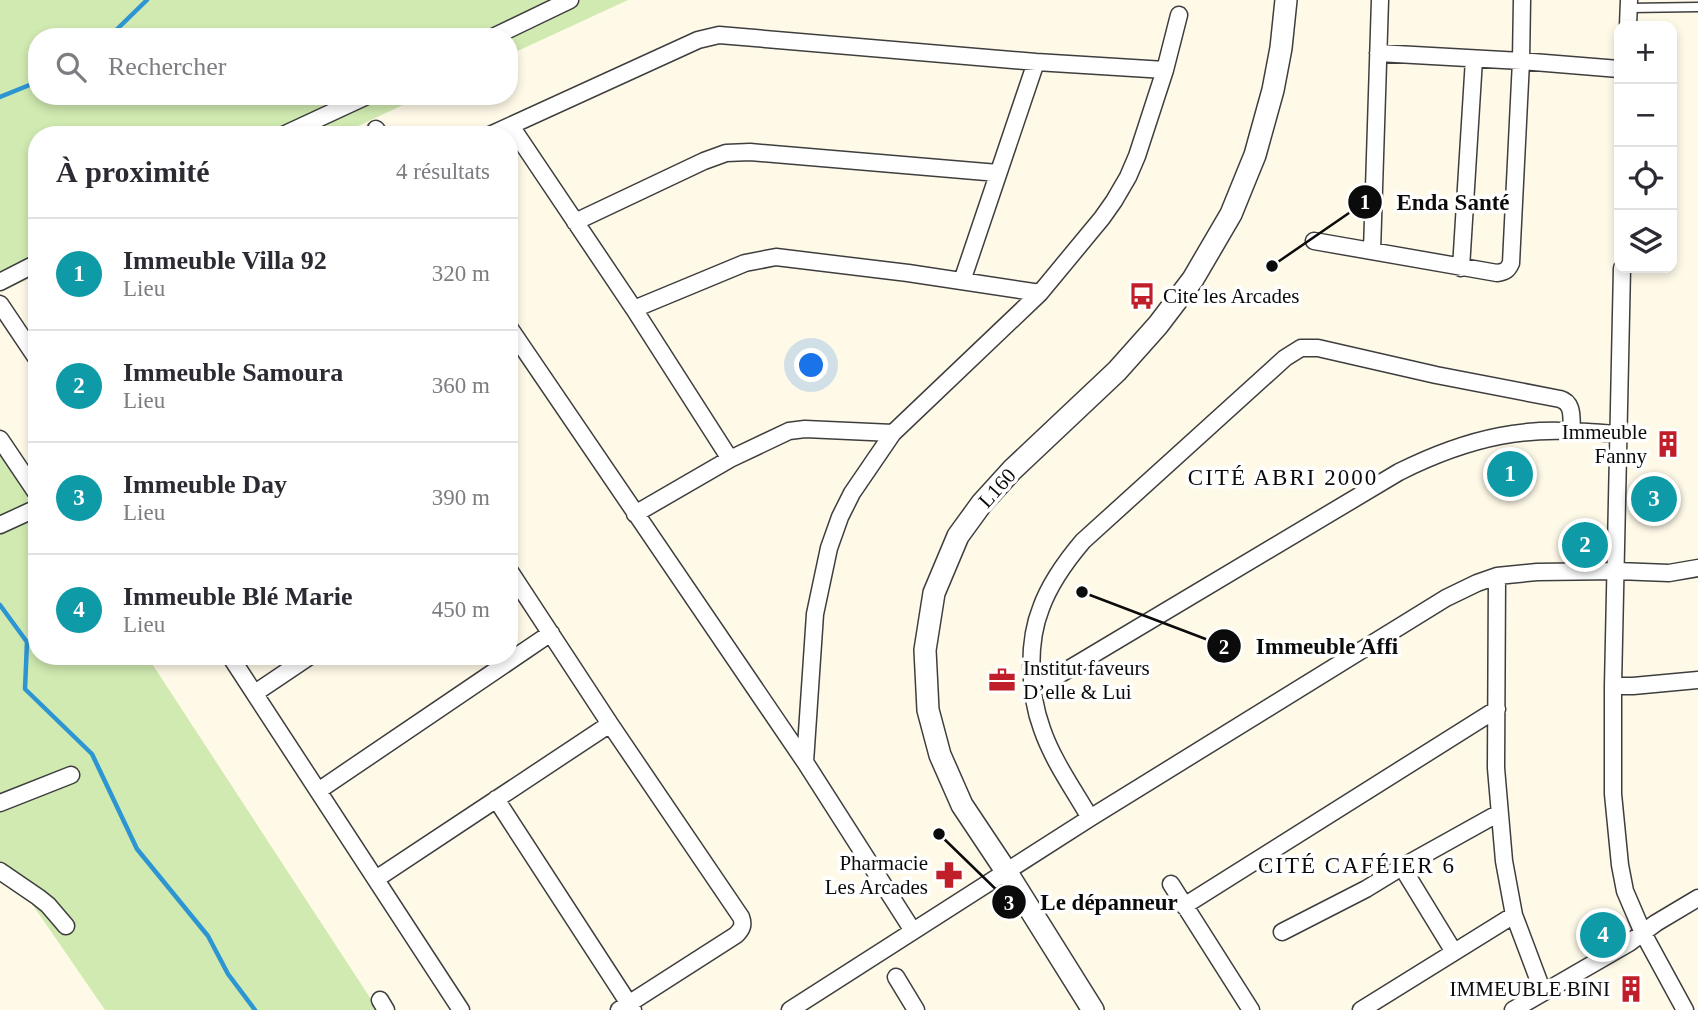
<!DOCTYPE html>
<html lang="fr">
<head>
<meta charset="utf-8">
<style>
  :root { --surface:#fff; --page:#f2f2f3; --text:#2b2b33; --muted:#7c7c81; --line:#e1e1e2; --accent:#111827 }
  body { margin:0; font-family:"Times New Roman",serif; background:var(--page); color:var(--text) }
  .controls { position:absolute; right:21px; top:21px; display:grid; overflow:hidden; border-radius:14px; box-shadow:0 4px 10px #0003 }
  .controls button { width:63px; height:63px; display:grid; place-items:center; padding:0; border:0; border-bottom:2px solid var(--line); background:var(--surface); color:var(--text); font:35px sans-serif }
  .you { position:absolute; left:812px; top:366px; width:24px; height:24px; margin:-18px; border:5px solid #fff; border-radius:50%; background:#1a73e8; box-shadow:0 0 0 10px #1a73e833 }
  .badge { display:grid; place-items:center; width:46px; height:46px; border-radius:50%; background:var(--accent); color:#fff; font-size:23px; font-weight:700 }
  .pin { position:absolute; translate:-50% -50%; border:4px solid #fff; box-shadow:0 2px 7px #0006 }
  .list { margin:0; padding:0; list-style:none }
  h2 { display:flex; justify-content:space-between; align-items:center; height:91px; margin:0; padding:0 28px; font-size:30px }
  h2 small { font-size:23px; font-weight:400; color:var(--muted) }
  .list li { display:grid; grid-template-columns:46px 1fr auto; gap:21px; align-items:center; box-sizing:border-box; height:112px; padding:0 28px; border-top:2px solid var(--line) }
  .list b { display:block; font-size:26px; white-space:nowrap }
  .list p { margin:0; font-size:23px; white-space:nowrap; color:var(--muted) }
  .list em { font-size:23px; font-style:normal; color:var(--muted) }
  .icon { flex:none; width:38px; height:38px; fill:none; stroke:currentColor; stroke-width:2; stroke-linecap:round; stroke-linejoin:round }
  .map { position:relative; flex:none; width:1698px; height:1010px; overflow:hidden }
  .search { position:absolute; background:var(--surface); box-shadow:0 4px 10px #0003; left:28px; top:28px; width:490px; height:77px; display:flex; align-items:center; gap:18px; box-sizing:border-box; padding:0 24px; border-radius:28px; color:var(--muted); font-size:26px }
  .panel { position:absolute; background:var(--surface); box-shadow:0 4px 10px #0003; left:28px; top:126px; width:490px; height:539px; border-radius:28px }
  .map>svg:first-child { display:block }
  .grass { fill:#d0eab1 }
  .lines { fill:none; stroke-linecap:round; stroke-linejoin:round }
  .stream { stroke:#2e95d3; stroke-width:4.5 }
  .service-casing { stroke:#3e3e3e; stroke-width:11 }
  .minor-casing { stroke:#3e3e3e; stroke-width:19 }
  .tertiary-casing { stroke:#3e3e3e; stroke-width:24 }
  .service { stroke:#fff; stroke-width:8 }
  .minor { stroke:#fff; stroke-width:16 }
  .tertiary { stroke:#fff; stroke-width:21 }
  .labels { text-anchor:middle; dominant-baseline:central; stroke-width:7; stroke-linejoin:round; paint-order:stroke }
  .poi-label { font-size:21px; fill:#0b0b0b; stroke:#fff; text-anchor:end }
  .street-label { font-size:21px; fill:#0b0b0b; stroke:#fff }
  .neighbourhood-label { font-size:23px; letter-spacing:2px; fill:#0b0b0b; stroke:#fff }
  .leader { fill:none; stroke:#0b0b0b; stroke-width:2.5 }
  .callout-dot { fill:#0b0b0b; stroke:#fff; stroke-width:2.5 }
  .mark-label { font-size:21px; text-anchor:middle; font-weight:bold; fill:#fff }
  .callout-label { font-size:23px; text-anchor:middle; font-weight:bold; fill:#0b0b0b; stroke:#fff; stroke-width:7; stroke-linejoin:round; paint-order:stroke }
</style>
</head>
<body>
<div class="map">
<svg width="1698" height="1010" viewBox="0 0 1698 1010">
  <rect width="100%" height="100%" fill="#fffae8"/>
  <path class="grass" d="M0 0H628L509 55V37H37V96H422L339 135H37V275L0 292Z
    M0 432 37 488V656H147L378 1010H105L28 898 0 861Z"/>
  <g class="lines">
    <path class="stream" d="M109 37 147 0
      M0 97 37 82
      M0 605 27 642 25 689 92 754 137 849 208 936 228 974 255 1010"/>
    <defs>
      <path id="service" d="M1629 8 1698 7"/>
      <path id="minor" d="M1628 26 1629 0
        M493 37 570 0
        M1378 53 1521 61 1619 69
        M511 126 634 309 730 459
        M376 129 380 135
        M283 135 367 96
        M490 135 698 40 719 35 1036 62 1165 70
        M575 222 704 161 726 153 750 152 998 173
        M1314 241 1497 273C1505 272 1508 270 1511 263L1521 61 1522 0
        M1372 251 1380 0
        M1461 268 1474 59
        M1622 268 1613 686V794L1620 865 1625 891 1643 933 1685 1010
        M962 281 1036 62
        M0 282 37 263
        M0 304 37 359
        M634 309 745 263 776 257 908 273 1040 293
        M509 327 805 762 913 931
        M0 439 37 494
        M635 514 730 459 789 431 805 429 893 433
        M0 525 37 508
        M509 570 610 724 741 917C744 925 742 929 736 935L619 1010
        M1497 576 1496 768 1504 861 1514 915 1543 992
        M230 656 461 1010
        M1613 686H1633L1698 680
        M1032 691 1399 472C1431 456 1464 443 1500 436 1538 428 1579 431 1618 434
        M255 693 310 656
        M805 762 815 614 829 548 840 517 852 493 893 433 1040 293 1102 218 1114 201 1128 177 1137 156 1165 70 1179 15
        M318 791 551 633
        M496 799 633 1010
        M0 803 71 775
        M1090 818C1074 790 1053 761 1042 729 1029 694 1027 643 1041 608 1050 583 1066 561 1083 541L1285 358 1301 348H1318L1436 375 1560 399C1574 403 1571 418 1572 431
        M1402 867 1499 813
        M0 871 38 897 48 905 66 926
        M376 879 610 724
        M1171 884 1251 1010
        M1184 906 1497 709
        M1282 932 1366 889 1402 867 1454 952
        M896 977 916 1010
        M380 1000 386 1010
        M790 1010 1090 818 1446 598 1477 583 1497 576 1537 572 1617 571 1669 573 1698 568
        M1361 1010 1514 915
        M1513 1010 1629 943 1656 923 1698 898"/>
      <path id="tertiary" d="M1093 1010 1006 871 962 805 940 755 928 710 925 650 934 593 958 536 982 503 1012 470 1117 371 1158 325 1193 279 1231 214 1255 155 1273 90 1281 48 1286 0"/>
    </defs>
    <use href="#service" class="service-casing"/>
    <use href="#minor" class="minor-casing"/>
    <use href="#tertiary" class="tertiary-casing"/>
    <use href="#service" class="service"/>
    <use href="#minor" class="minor"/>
    <use href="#tertiary" class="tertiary"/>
  </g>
  <defs>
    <symbol id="bus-bare" viewBox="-9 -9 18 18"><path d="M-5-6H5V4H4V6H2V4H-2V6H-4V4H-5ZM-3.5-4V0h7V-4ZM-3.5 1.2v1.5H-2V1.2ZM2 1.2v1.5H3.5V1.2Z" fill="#c01e29" stroke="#fff" stroke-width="2.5" paint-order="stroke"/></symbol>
    <symbol id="building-bare" viewBox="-9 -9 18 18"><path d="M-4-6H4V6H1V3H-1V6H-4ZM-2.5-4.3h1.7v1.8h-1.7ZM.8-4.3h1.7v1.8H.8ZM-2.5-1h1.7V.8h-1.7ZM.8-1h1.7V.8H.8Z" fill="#c01e29" stroke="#fff" stroke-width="2.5" paint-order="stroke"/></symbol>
    <symbol id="office-bare" viewBox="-9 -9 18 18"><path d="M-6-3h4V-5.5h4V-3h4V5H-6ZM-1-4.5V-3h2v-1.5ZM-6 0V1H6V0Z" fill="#c01e29" stroke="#fff" stroke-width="2.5" paint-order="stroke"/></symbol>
    <symbol id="pharmacy-bare" viewBox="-9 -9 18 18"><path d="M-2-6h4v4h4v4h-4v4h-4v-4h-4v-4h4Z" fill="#c01e29" stroke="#fff" stroke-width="2.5" paint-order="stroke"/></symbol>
  </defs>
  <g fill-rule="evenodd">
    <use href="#bus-bare" x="1123" y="277" width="38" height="38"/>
    <use href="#building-bare" x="1649" y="425" width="38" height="38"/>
    <use href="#office-bare" x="983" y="661" width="38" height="38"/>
    <use href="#pharmacy-bare" x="930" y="856" width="38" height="38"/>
    <use href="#building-bare" x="1612" y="970" width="38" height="38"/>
  </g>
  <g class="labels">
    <g class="poi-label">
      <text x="1163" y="296" text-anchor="start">Cite les Arcades</text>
      <text x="1647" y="432">Immeuble<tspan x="1647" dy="24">Fanny</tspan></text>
      <text x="1023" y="668" text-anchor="start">Institut faveurs<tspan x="1023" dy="24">D’elle &amp; Lui</tspan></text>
      <text x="928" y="863">Pharmacie<tspan x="928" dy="24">Les Arcades</tspan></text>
      <text x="1610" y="989">IMMEUBLE BINI</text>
    </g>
    <g class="street-label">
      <text transform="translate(997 488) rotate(-48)">L160</text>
    </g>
    <g class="neighbourhood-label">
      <text x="1283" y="477">CITÉ ABRI 2000</text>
      <text x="1357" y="865">CITÉ CAFÉIER 6</text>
    </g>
  </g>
  <path class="leader" d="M1272 266L1365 202M1082 592L1224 646M939 834L1009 902"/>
  <g class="callout-dot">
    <circle cx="1272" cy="266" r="7"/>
    <circle cx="1082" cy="592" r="7"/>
    <circle cx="939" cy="834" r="7"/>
    <circle cx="1365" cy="202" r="18"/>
    <circle cx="1224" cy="646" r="18"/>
    <circle cx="1009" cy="902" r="18"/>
  </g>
  <g class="mark-label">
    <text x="1365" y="209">1</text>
    <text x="1224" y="654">2</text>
    <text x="1009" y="910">3</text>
  </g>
  <g class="callout-label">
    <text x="1453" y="210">Enda Santé</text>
    <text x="1327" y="654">Immeuble Affi</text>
    <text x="1109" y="910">Le dépanneur</text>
  </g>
</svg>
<div class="controls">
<button>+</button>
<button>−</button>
<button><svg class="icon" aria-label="locate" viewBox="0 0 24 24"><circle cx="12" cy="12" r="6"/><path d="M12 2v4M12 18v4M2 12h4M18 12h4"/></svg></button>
<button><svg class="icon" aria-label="layers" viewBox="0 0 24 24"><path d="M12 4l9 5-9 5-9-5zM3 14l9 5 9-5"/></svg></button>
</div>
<div class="you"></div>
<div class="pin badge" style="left:1510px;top:474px;background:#0f9aa8">1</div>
<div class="pin badge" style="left:1585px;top:545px;background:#0f9aa8">2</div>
<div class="pin badge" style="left:1654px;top:499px;background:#0f9aa8">3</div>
<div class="pin badge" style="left:1603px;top:935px;background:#0f9aa8">4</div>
<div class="search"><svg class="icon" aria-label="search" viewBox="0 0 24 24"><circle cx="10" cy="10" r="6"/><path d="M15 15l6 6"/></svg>Rechercher</div>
<section class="panel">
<h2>À proximité<small>4 résultats</small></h2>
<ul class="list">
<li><span class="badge" style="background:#0f9aa8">1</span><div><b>Immeuble Villa 92</b><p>Lieu</p></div><em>320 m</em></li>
<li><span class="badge" style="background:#0f9aa8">2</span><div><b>Immeuble Samoura</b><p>Lieu</p></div><em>360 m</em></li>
<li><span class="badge" style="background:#0f9aa8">3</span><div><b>Immeuble Day</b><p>Lieu</p></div><em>390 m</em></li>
<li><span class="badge" style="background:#0f9aa8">4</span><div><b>Immeuble Blé Marie</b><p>Lieu</p></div><em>450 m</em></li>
</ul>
</section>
</div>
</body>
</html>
